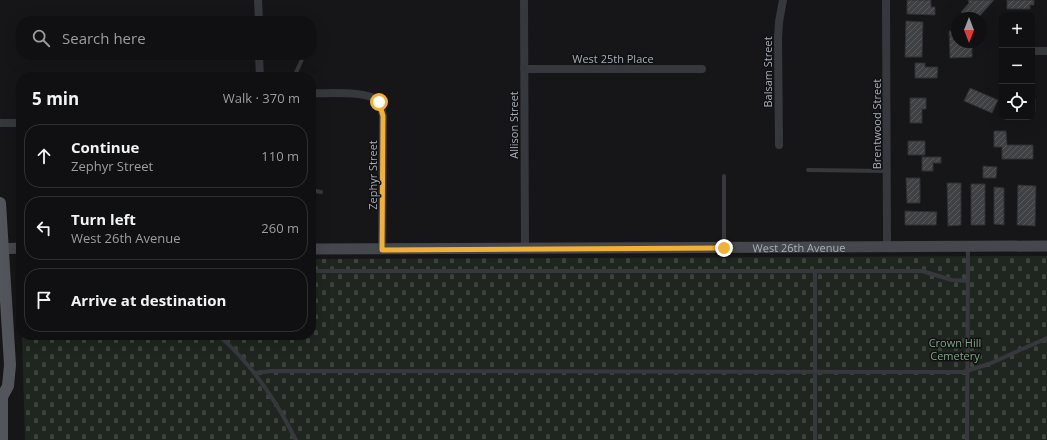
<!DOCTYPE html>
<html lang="en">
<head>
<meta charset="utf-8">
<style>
  :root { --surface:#101012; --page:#1e1e20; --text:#f1f3f6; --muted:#9c9d9f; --line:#303032 }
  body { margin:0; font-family:"Open Sans",sans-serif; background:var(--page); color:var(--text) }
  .controls { position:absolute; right:12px; top:12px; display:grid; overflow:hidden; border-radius:8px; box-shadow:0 4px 16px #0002 }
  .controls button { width:36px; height:36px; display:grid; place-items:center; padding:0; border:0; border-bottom:1px solid var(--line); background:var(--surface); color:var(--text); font:20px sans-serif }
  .compass { position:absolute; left:951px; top:12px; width:36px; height:36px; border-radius:50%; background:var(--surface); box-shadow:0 4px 16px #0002; rotate:180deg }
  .stop { position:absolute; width:12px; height:12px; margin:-9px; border:3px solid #f2b134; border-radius:50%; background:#fff }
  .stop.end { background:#f2b134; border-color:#fff; box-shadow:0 1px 4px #0008 }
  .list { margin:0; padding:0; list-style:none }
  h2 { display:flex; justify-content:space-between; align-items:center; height:52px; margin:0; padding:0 16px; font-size:17px }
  h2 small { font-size:13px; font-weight:400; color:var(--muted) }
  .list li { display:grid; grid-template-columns:26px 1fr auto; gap:12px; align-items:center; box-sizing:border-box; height:64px; margin:0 8px 8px; padding:0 8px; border:1px solid var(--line); border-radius:16px }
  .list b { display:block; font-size:15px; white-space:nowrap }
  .list p { margin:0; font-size:13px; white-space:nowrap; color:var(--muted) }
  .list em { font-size:13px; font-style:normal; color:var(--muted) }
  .icon { flex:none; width:22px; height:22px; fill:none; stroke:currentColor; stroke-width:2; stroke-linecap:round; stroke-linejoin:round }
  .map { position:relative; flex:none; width:1047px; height:440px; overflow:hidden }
  .search { position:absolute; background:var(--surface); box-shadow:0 4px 16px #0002; left:16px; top:16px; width:300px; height:44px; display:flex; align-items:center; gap:10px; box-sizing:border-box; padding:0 14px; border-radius:16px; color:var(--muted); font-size:15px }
  .panel { position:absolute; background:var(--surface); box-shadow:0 4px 16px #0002; left:16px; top:72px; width:300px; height:268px; border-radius:16px }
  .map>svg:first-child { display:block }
  .cemetery { fill:url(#cemetery-stones) }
  .building { fill:url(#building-hatch); stroke:#303034 }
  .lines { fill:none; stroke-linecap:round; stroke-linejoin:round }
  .lane { stroke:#37383d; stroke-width:4 }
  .street { stroke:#37383d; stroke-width:8 }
  .secondary { stroke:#45474d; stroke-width:11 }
  .primary { stroke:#53555c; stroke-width:12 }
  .route { stroke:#f2b134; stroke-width:5 }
  .labels { text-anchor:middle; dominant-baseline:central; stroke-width:3; stroke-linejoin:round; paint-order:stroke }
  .street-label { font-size:11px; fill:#a8adb8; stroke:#111113 }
  .park-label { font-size:11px; fill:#7fa381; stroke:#111113 }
</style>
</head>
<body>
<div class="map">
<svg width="1047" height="440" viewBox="0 0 1047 440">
  <defs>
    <pattern id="cemetery-stones" width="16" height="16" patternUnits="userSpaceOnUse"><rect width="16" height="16" fill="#1e261f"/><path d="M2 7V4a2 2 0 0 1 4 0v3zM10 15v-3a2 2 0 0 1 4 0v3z" fill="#3c433d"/></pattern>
    <pattern id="building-hatch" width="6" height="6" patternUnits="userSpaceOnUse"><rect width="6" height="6" fill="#404145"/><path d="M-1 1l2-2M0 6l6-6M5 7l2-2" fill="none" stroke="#595a5e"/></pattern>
  </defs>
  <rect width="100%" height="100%" fill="#161618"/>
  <path class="cemetery" d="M1047 256V440H25L22 335H311V259Z"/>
  <path class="building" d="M907 0H931V7H935V15L907 14Z
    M968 0H994L978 18H967L961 12 969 3Z
    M1007 0H1034V5H1030V9H1007Z
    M906 21 923 22 922 57H905Z
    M949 31H957V42H971L964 43V46L972 45V57L950 58Z
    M915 63H925V67H938L937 78H915Z
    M970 88 998 100 992 113 964 101Z
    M910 98H926V109H922V123H910Z
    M1032 99H1035V112H1032Z
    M994 131H1006L1007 145H1033V159H1002V147H994Z
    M908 141H925V155H908Z
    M922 157H941V163H933V171H922Z
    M983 166 997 167 996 178H983Z
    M906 178H920V203H907Z
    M947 183H961V225L948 226Z
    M971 184H985V225H971Z
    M1018 185 1036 186 1035 226 1017 225Z
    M994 187 1004 188V225L994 224Z
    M905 211 937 212 936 225H905Z"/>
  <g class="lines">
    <path class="lane" d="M294 77 304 55
      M808 170 887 171
      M724 176V246
      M311 190 321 192
      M311 271H922L952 280 968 281
      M815 271V440
      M218 335C251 363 277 402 296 440
      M254 373 271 371 963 372 989 364 1047 338
      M967 440 968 247"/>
    <path class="street" d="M258 0 259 21
      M524 0 525 249
      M886 0 887 247
      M1032 51H1047
      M259 55 260 77
      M524 69H702
      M311 93C326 94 368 90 378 101 381 104 382 112 383 116L382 250
      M0 123H21
      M779 145 778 38 779 22 783 0"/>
    <g class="secondary">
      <path d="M0 249 21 248"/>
      <path id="s1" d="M311 249 1047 246"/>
    </g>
    <path class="primary" d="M0 203 10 365 8 386 2 397
      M0 394 2 397V440"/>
  </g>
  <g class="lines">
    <path class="route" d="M379 102 383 116 382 250 724 248"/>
  </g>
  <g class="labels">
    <g class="street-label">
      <text x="613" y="58">West 25th Place</text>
      <text transform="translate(767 72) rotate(-90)">Balsam Street</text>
      <text transform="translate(876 124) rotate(-90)">Brentwood Street</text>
      <text transform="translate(513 125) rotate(-90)">Allison Street</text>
      <text transform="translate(372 175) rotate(-90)">Zephyr Street</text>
      <text stroke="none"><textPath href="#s1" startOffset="488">West 26th Avenue</textPath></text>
    </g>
    <g class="park-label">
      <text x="955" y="342">Crown Hill<tspan x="955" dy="13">Cemetery</tspan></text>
    </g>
  </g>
</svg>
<div class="controls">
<button>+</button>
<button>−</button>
<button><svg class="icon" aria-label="locate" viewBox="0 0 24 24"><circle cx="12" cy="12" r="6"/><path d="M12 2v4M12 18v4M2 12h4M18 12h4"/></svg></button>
</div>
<svg class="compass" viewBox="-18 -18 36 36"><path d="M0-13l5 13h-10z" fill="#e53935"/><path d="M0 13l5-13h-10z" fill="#9c9d9f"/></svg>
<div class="stop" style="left:379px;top:102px"></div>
<div class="stop end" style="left:724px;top:248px"></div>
<div class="search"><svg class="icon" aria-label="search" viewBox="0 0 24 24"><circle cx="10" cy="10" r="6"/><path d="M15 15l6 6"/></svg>Search here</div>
<section class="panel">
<h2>5 min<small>Walk · 370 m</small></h2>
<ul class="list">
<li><svg class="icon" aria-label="ahead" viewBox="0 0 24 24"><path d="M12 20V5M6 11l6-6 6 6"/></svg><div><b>Continue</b><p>Zephyr Street</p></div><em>110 m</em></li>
<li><svg class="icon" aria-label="left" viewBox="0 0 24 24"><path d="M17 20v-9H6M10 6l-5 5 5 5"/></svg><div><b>Turn left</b><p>West 26th Avenue</p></div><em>260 m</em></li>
<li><svg class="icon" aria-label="arrive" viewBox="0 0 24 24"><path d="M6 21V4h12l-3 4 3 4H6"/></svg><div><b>Arrive at destination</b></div></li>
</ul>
</section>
</div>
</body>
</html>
